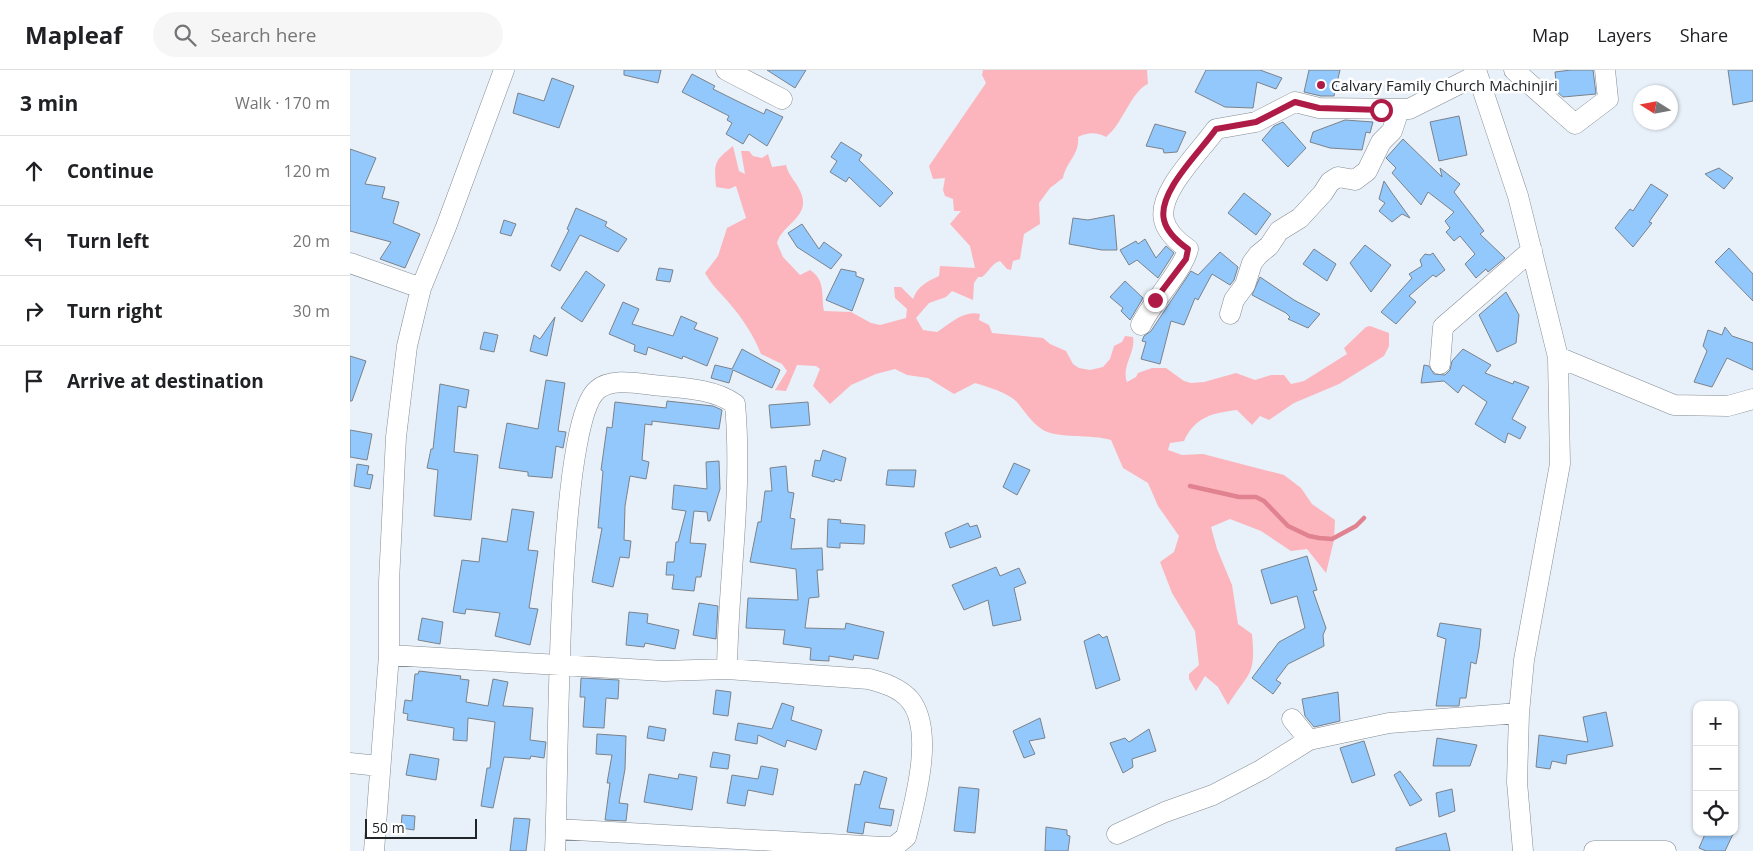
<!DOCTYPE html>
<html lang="en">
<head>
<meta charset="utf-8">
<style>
  :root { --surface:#fff; --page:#f6f6f6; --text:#202124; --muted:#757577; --line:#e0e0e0 }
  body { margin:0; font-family:"Open Sans",sans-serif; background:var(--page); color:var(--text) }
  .controls { position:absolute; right:15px; bottom:15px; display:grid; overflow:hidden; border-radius:10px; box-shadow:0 1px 4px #0004 }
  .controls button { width:45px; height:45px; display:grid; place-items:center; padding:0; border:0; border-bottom:1px solid var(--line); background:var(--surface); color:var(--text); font:25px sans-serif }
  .compass { position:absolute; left:1283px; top:15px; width:45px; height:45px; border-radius:50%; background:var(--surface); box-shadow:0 1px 4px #0004; rotate:281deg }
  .scale { position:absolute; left:15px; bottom:12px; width:112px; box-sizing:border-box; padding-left:5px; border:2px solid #222528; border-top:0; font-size:14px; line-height:18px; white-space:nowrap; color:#222528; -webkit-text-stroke:4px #fff; paint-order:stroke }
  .stop { position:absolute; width:15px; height:15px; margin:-11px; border:4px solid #ae1b46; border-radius:50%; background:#fff }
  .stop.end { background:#ae1b46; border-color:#fff; box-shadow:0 1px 5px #0008 }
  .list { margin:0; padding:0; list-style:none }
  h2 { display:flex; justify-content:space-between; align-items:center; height:65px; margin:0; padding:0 20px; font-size:21px }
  h2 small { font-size:16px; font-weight:400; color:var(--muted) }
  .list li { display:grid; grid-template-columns:32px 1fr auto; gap:15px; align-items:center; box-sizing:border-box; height:70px; padding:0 20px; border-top:1px solid var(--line) }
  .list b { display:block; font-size:19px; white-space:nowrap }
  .list em { font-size:16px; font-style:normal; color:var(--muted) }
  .icon { flex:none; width:28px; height:28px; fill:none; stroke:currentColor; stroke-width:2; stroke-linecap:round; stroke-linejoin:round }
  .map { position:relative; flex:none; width:1403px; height:781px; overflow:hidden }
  header { display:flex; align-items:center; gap:30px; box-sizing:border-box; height:70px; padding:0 25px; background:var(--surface); border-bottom:1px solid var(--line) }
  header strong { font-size:24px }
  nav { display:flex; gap:28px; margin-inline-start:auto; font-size:18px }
  .search { width:350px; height:45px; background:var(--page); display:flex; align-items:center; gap:12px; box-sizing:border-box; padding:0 18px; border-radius:28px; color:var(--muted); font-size:19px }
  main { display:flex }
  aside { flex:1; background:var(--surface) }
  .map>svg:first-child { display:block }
  .green { fill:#fcb5bd }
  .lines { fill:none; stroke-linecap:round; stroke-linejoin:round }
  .stream { stroke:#e08290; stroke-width:4.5 }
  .building { fill:#93c8fc; stroke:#7b828a }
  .minor-casing { stroke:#858d94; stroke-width:21 }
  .minor { stroke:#fff; stroke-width:20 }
  .route { stroke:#ae1b46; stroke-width:6 }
  .poi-dot { fill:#ae1b46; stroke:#fff; stroke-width:2 }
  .labels { text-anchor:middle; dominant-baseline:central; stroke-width:5; stroke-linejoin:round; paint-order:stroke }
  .poi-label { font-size:15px; fill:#222528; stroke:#fff; text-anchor:start }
</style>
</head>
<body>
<header>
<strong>Mapleaf</strong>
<div class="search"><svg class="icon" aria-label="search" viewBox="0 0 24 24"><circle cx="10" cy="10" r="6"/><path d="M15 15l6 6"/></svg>Search here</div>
<nav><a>Map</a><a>Layers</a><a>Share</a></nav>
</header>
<main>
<aside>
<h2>3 min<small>Walk · 170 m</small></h2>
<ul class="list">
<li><svg class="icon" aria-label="ahead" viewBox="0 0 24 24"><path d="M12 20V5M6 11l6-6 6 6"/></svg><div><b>Continue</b></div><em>120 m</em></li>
<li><svg class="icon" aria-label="left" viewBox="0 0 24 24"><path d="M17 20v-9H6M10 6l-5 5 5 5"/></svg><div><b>Turn left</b></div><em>20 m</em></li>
<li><svg class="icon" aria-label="right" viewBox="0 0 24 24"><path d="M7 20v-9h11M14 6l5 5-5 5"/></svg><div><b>Turn right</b></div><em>30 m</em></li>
<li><svg class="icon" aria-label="arrive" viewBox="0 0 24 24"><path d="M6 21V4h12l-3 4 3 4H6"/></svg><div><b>Arrive at destination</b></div></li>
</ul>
</aside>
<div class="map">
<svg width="1403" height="781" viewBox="0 0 1403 781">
  <rect width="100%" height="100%" fill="#e8f0f9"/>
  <path class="green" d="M633 0H797L798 14C781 21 773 54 756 67 747 62 738 62 728 67 730 84 716 92 713 108L700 118 689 133 690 154 674 164 670 189 663 191 661 200 657 199 650 191C641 194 639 202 632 207H628L624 213 623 230 602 221 596 227 579 233 566 248 573 260 587 262C600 254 613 240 630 244L629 250 639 255 642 263 693 268 700 274 716 281 723 294 729 298 740 300 753 297 760 289 764 276 772 272 775 266 783 267C786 283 771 296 777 312L786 307 788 303 802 298H816L834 311 841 313 854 312 886 303 905 310 921 305H934L941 314 954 311 997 284 994 278 1016 257 1020 256 1039 263V276L1034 286 989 314 944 333 919 350 910 346 902 355 887 340C862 343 845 347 834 371L820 373 818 380 832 385 853 384 934 405 951 418 962 434 985 450 984 470 976 503 957 479 941 481 911 461 880 449 861 457 867 479 882 515 888 554 902 564C906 607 899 601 878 635L868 617 855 606 846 621 839 609V604L849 595 845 561 822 523 810 492 824 482 829 466 808 436 798 413 773 398 761 370C741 364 709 369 693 360 680 351 676 343 667 332 657 322 638 317 625 313L604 324 578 308 557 305 545 299 526 304 501 315 480 334 463 316 470 299 466 296 447 295 436 321 425 320 437 301 432 294 411 284C404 266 393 249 380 234 370 222 363 217 355 203L368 186 377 158 396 148 386 116 379 119 366 117C364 93 364 91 383 76L389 101 395 104 391 81H399L403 86 412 88 418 84 422 97 436 95C439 107 447 112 451 123 461 147 432 154 427 173L433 187 450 205 460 200C476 210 471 225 474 241L501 242 521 253 530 255 556 248 557 239 545 228 544 217H551L563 229C568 216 576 212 589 206L590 196 625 198 620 176 600 154 611 141H604L603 129 595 126 593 120 595 108 583 109 579 96 636 13 632 5Z"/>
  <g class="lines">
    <path class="stream" d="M840 416 889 427H906L914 431 938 456 959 466 969 468 982 469 1006 456 1014 448"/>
  </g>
  <path class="building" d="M274 0H311L308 13 274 5Z
    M417 0H456L445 18Z
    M856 0H910L932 8 926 19 907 12 903 38 875 37 845 22Z
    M959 0H990L984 26H971L954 22Z
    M1221 0H1243L1246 24 1213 27 1207 22 1205 2Z
    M1378 0H1403V31L1383 35Z
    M342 4 365 16 363 19 387 31 414 44 416 39 433 47 417 76 399 64 393 74 376 64 382 53 377 50 379 46 332 22Z
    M202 8 224 16 209 58 163 43 168 23 194 31Z
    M1109 46 1117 85 1089 91 1080 52Z
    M995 50 1023 52 1020 63 1016 62 1012 80 980 78 960 72 963 62Z
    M933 52 956 78 938 97 912 70 924 56Z
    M805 54 836 62 827 82 814 83 813 79 796 76Z
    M1053 69 1092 107 1090 98 1110 114 1104 122 1134 161 1130 164 1155 188 1138 202 1136 199 1126 208 1115 194 1125 184 1110 166 1104 171 1096 162 1100 158 1095 151 1104 142 1078 122 1071 135 1042 103 1046 98 1036 88Z
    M491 72 512 85 509 90 543 123 530 137 499 107 496 112 480 102 487 91 481 87Z
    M0 79 26 88 15 114 35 117 32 128 49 132 43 153 70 164 55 198 30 189 41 172 0 161Z
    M1369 98 1383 108 1374 119 1355 104Z
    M1034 111 1042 123 1060 148 1052 144 1042 152 1029 141 1035 133 1029 129Z
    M1301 114 1318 125 1299 152 1302 153 1283 177 1265 158 1280 139 1283 141Z
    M894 123 921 144 906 165 878 143Z
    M226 138 257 152 255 156 277 169 268 182 230 165 210 201 201 196 219 160 217 159Z
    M764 145 767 180H752L719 174 723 148 738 150Z
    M154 150 166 154 161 166 150 163Z
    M452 154 469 179 474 172 492 185 481 199 447 177 438 163Z
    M795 169 806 188 816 176 824 183 808 208 787 190 779 195 770 180 786 171 788 174Z
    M1015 175 1041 195 1021 222 1000 193Z
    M1379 178 1403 204V231L1365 192Z
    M964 179 986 194 977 211 953 194Z
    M870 182 888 197 884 210 880 215 862 204 848 230 845 228 834 255 821 251 810 294 791 289 796 272 792 271 794 266 801 261 841 201 848 205Z
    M1083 183 1095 200 1086 207 1083 205 1059 226 1066 232 1046 254 1031 242 1062 208 1059 204 1072 196 1070 190 1075 184 1080 185Z
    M309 198 323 200 320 212 306 210Z
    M491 199 506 202V206L514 209 502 241 476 230Z
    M236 201 255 215 232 252 211 238Z
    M910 207 944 230 970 244 958 258 938 249 940 247 936 243 902 225Z
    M775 211 793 228 780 250 771 241 773 238 760 227Z
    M1156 222 1169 245 1166 273 1147 282 1129 245Z
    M273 232 289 239 282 254 323 266 331 246 347 253 344 259 368 268 357 296 333 286 332 289 298 277 296 285 284 281 285 275 259 264Z
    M205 247 197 286 180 281 184 265 190 269Z
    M1375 257 1382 266 1403 273V300L1377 288 1362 317 1344 312 1357 281 1353 276 1358 260 1372 265Z
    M134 262 148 265 144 282 130 279Z
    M392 279 430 300 422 318 383 300 379 313 361 308 365 295 382 299Z
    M1113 279 1141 295 1135 303 1163 314 1164 311 1179 317 1162 349 1176 357 1170 369 1158 363 1155 373 1125 354 1137 332 1113 315 1108 323 1094 311 1071 313 1074 295 1079 296 1084 304 1095 305 1100 300 1102 291Z
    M0 286 16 291 2 331H0Z
    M196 310 215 313 208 361 216 362 213 378 206 376 202 408 178 406V402L149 398 157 353 188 359Z
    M90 314 119 320 116 338 108 336 104 382 128 385 121 450 84 446 88 400 77 398 81 379H83Z
    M317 331 363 336 372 340 369 359 302 351V355L295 354 292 390 299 392 296 409 280 406 275 436 274 470 281 471 279 488 270 487 263 517 242 512 252 458H248L253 401 251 400 257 357 262 358 265 332 316 338Z
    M458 332 460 355 421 358 419 335Z
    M0 360 22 364 17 390 0 387Z
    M473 380 496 388 491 411 485 409 484 412 462 406 465 390 470 391Z
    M369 391 370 419 360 451H358L357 442 344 441 340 473 356 474 351 507H346L344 521 322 519 324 505H316L317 492H324L326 472H328L336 441 322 439 324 415 357 419 356 392Z
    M664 393 680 400 667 425 653 417Z
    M7 394 19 396 17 404 23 405 20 419 4 416Z
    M436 396 438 422 444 423 440 448 445 449 441 479 472 478 473 500H467L469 527 459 528 455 558 495 559 496 553 534 562 528 589 504 585 503 590 479 586V591L460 590 461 578 433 574 435 560 396 558 398 528 448 530 446 499 400 492 408 452H411L415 421H422L420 398Z
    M538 400H566L564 417 536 415Z
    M162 439 184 442 178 480 188 481 179 538 188 539 180 575 145 566 150 543 116 539 115 544 103 542 112 490 129 492 132 468 157 472Z
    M478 449 491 450 490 453 515 455 514 474 490 473V478L477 477Z
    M618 453 620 457 627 455 631 467 600 478 595 463Z
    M957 486 967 520 963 521 976 558 973 565 974 576 938 594 926 610 931 613 923 624 902 608 929 572 955 558 947 526 921 534 911 500Z
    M646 497 650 506 669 498 676 513 664 518 671 550 643 556 638 530 614 540 602 515Z
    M349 533 368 536 366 569 343 565Z
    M279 542 298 544 297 553 329 560 325 579 295 573 294 577 276 575Z
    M72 548 93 552 90 574 68 570Z
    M1090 553 1131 559 1129 578 1126 594 1121 592 1116 628H1110L1109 636H1086L1096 569 1087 566Z
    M749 564 753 568 757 566 770 610 746 619 734 571Z
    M69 601 111 606 110 609 119 610 116 632 138 636 143 609 158 612 153 636 183 638 180 670 196 672 194 688 181 686 180 689 154 687 143 738 131 736 137 698H140L145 652 118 648 117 671 103 670 104 658 57 650 58 644 53 643 55 630 62 631 65 604H68Z
    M231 608 269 610 268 629 256 628 254 658 233 657 235 627H230Z
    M366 620 381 622 378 646 363 644Z
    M988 622 990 651 964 657 955 646 952 629Z
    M432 633 444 637 441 650 472 660 466 680 437 670 435 677 408 665 407 674 385 670 388 653 422 659Z
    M1256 642 1263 676 1217 685 1216 694 1202 691 1200 699 1186 697 1189 665 1238 672 1233 647Z
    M690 648 695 668 679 671 685 684 674 688 663 661Z
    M299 656 316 659 314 671 297 668Z
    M799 659 806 681 782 689 783 697 773 703 760 673 775 668 779 672Z
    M247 664 276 666 275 699 269 733 278 734 276 751 255 750 260 713H257L262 685 246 684Z
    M1087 668 1127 675 1120 696H1083Z
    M1014 671 1025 705 1002 713 990 678Z
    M363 682 380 685 378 699 360 697Z
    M60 684 89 689 86 710 56 705Z
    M411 696 428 699 423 725 398 720 395 736 377 733 382 705 408 709Z
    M514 701 537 708 529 738 544 740 541 756 515 752 513 764 497 762 505 714 510 715Z
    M1050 701 1072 730 1060 736 1044 705Z
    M299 704 328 709 329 704 347 707 342 740 294 732Z
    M609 717 629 719 625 763 604 761Z
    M1102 719 1105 741 1089 747 1086 723Z
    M52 745 65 746 64 760 51 758Z
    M164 748 180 749 176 781H160Z
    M696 757 717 760V765L720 766 718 781H695Z
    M1356 762H1384L1375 781H1356L1349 778Z
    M1096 763 1100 781H1046V778Z"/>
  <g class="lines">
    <defs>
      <path id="minor" d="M376 0 432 29
        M1126 0 1168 126 1208 287 1210 394 1174 590 1169 643 1167 712 1173 781
        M1164 0 1225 54 1258 29 1255 0
        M0 193 71 218
        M880 244 884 230 895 215 902 193 908 185 919 176 929 161 950 148 973 123 980 112 988 107 1005 110 1017 101 1031 72 1042 61 1049 40
        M791 255C801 233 834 199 838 179 828 172 817 163 814 150 807 122 851 81 866 59L906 52 945 32 969 38 1059 39 1127 5
        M1208 287 1324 335 1378 336 1403 329
        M1090 294 1093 257 1182 180
        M39 585 314 601 377 599 519 609C534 613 550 618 560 630 585 661 565 731 556 767L545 776 533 777 207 759
        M942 649 959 670
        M0 693 29 696
        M767 764 815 742 863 725 911 700 959 670 1039 653 1169 643
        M24 781 39 585V512L46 367 57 276 71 218 96 157 154 0
        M205 781C209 709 205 356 247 320 263 306 294 315 313 316 337 318 366 320 385 334 393 422 378 511 377 599
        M1244 781H1316"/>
    </defs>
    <use href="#minor" class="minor-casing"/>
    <use href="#minor" class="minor"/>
  </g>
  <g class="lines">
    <path class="route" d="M805 230 836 189 838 179C828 172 817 163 814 150 807 122 851 81 866 59L906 52 945 32 969 38 1031 40"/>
  </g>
  <circle class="poi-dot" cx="971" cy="15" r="5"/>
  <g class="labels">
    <g class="poi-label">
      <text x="981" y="15">Calvary Family Church Machinjiri</text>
    </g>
  </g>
</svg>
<div class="controls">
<button>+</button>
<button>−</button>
<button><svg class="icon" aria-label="locate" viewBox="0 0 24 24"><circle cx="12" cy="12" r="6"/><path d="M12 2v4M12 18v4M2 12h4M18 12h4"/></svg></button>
</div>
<svg class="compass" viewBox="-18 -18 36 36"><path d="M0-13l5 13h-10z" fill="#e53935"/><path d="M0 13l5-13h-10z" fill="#757577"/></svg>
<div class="scale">50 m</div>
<div class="stop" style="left:1031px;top:40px"></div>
<div class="stop end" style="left:805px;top:230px"></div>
</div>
</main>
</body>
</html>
